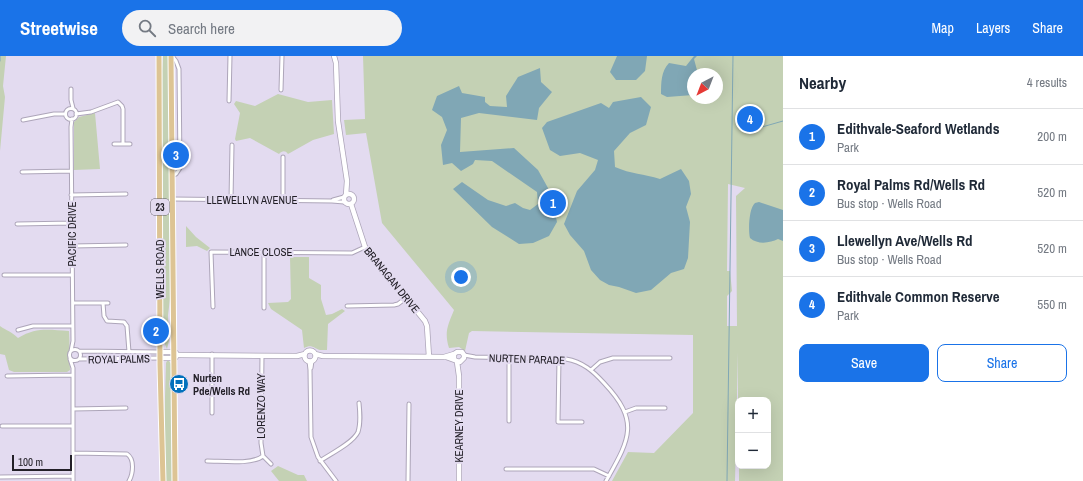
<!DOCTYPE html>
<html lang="en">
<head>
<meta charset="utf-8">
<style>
  :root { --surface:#fff; --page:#f2f2f3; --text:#1f2937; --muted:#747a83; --line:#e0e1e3; --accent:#1a73e8 }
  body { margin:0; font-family:"Archivo Narrow",sans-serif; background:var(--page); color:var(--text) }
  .controls { position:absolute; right:12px; bottom:12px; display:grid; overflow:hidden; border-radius:8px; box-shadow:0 4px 16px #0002 }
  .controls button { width:36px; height:36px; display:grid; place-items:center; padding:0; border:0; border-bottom:1px solid var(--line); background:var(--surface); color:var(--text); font:20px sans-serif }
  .compass { position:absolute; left:687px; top:12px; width:36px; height:36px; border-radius:50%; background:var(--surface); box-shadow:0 4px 16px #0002; rotate:222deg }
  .scale { position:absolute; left:12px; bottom:10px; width:60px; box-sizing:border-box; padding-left:4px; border:2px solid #232028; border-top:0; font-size:11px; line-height:14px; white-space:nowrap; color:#232028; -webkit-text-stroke:3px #e3dbf0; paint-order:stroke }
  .you { position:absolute; left:461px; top:221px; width:14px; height:14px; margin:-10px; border:3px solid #fff; border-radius:50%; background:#1a73e8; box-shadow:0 0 0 6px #1a73e833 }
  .badge { display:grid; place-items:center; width:26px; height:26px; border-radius:50%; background:var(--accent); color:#fff; font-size:13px; font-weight:700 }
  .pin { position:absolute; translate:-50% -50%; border:2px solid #fff; box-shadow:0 1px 4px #0006 }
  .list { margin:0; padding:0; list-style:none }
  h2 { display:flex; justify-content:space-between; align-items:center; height:52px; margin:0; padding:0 16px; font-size:17px }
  h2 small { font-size:13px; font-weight:400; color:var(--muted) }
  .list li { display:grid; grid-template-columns:26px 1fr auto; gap:12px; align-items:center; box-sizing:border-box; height:56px; padding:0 16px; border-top:1px solid var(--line) }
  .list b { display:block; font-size:15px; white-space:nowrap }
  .list p { margin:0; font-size:13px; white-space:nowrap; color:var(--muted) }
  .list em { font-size:13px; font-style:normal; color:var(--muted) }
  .actions { display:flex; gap:8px; padding:12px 16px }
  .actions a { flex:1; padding:9px 0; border:1px solid var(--accent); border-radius:8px; text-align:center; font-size:14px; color:var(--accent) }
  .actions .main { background:var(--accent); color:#fff }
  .icon { flex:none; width:22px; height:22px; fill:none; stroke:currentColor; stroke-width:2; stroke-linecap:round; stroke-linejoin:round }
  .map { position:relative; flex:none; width:783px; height:425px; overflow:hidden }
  header { display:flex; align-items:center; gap:24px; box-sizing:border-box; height:56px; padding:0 20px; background:var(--accent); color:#fff }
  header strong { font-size:19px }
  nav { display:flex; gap:22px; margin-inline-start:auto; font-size:14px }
  .search { width:280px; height:36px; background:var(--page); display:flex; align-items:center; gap:10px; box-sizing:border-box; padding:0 14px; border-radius:22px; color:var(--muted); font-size:15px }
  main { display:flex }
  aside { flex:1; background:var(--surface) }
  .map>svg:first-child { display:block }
  .green { fill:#c4d1b4; fill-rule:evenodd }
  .water { fill:#80a7b5 }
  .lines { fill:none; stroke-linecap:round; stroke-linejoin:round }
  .stream { stroke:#80a7b5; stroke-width:1 }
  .street-casing { stroke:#ada5b9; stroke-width:5 }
  .secondary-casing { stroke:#ada5b9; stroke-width:6 }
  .primary-casing { stroke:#fff; stroke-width:7 }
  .street { stroke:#fff; stroke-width:3 }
  .secondary { stroke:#fff; stroke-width:4.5 }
  .primary { stroke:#ddc494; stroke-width:5 }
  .labels { text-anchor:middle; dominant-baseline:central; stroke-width:4; stroke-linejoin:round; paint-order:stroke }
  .shield { fill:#e3dbf0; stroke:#5d5864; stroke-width:1 }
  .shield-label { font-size:10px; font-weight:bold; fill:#232028 }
  .street-label { font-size:11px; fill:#232028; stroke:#e3dbf0 }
  .poi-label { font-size:11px; font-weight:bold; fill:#232028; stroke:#e3dbf0; text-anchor:start }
</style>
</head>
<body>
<header>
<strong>Streetwise</strong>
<div class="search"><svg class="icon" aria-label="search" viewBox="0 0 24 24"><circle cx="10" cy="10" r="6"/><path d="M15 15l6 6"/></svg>Search here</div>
<nav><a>Map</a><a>Layers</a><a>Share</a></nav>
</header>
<main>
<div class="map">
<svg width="783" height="425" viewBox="0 0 783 425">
  <rect width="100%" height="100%" fill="#e3dbf0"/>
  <path class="green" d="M0 0H6L3 30 5 41 0 95Z
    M163 0H169L170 243 168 259 169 285 167 293 164 286 162 269 161 28Z
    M363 0H783V425H739V410H768V344H738V296L735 425H612L628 396 654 397 693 357V279L472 275 469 277 465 295 459 291 449 292C444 276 448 269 454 254L382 167 366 77 346 79 344 64 365 63ZM693 18H717V42H693ZM728 128 745 132 736 140 737 270H727V240L732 235 730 215H727Z
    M278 38 308 46 332 44 334 78 313 84 288 98C285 94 282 95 279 98L250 82 236 85 235 83 240 57 234 48 236 45 255 50Z
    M95 57 100 113 74 114V66L79 61Z
    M186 170 196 181 210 192 207 195 197 190 186 191Z
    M290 201H309V222L321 229V243L326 259 332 258 342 253 345 255 328 268 327 294C327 294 321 294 320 294 313 292 312 288 304 292L302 274 271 253 268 247 288 246 291 243Z
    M0 270C7 275 11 275 18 282 37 271 48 274 69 275 70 288 69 301 70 314L67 316H14L9 314 5 299 0 298Z
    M167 305H169L171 308 172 313 173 425H165C163 386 165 346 166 307Z
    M278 410 298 419H304L307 425H279L271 415Z"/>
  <path class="water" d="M617 0H647L645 15 636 24H616L610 16Z
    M694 0H697L694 3 698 18H693V39L667 41 661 38C661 27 661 15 669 7L686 10Z
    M540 12 541 26 552 36 539 52 537 64 479 57 461 62 460 96 514 92 538 114 548 132 550 146 554 152 557 166 549 180 533 187 519 188 492 171 453 133 462 126 488 144 506 150 515 147 523 152 530 154 538 148 537 136 492 105 475 104 473 108 461 115 452 107 443 109 441 89 447 74 442 61 432 54 437 40 459 30 462 37 485 41V46L490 50 507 51 506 40 518 21Z
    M641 41 651 51 646 69 630 77 614 95 615 111C631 118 644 118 660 123L681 113 689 125 691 138 686 151 690 166 688 202 684 213 671 217 651 234 636 237 619 231 609 229 600 224 591 214 584 195 570 179 564 168 577 135 595 114 598 104 580 97 560 100 550 94 542 72 547 66 601 47 609 52 613 46Z
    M759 146 783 154V185L778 183C770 187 758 189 750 182 748 174 749 152 755 147Z"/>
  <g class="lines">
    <path class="stream" d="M0 5V0
      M753 70 762 71 783 65
      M727 425 733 0"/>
    <defs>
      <path id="street" d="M172 0 176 5 179 13 180 112 176 118 172 120
        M71 33V44L73 52
        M281 34 282 0
        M229 45 230 0
        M65.5 58a5.5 5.5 0 1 1 11 0a5.5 5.5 0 1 1-11 0Z
        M76 58 91 56 118 46 122 50 123 53V88
        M23 64 54 58H65
        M114 88H130
        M22 116 71 115
        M71 139 126 138
        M173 143 332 145 344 146
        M231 144 232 89
        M283 144V101
        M333 144 344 141
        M17 168 72 167
        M72 190 126 189
        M264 196V252
        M4 219H72
        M73 247H108
        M103 247 104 260 107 265 124 266 127 270 129 296
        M347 250 394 249 398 248 406 242
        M213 251 211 196 352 197 365 191
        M18 274 33 270H72
        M69.5 299a5.5 5.5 0 1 1 11 0a5.5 5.5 0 1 1-11 0Z
        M71 295 73 285 71 71 72 63
        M79 295 160 296
        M464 299 475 301 566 303C583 306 593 315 604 327 641 366 629 384 606 425
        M262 300 261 387 263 400 271 408
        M559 302 558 366H582
        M70 303 73 312V425
        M79 303 160 302
        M309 305 310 314 311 381 318 401 336 425
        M311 312 312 305
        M591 314 600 306 613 302H670
        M7 320 72 319
        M73 353 126 352
        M625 356 636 352H665
        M212 357V298
        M509 365V301
        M2 370H73
        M73 397 127 398C135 403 133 418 129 425
        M207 405C221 405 252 409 263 400
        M320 405C330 398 353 387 358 376 361 367 360 357 359 347
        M506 413H594L609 420
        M0 421 73 420
        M408 425 409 348"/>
      <path id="secondary" d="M334 0 336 7 338 65 347 125 346 139
        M344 143a5 5 0 1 1 10 0a5 5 0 1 1-10 0Z
        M351 148 365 191 425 265 427 270 429 301
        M304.5 300a5.5 5.5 0 1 1 11 0a5.5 5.5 0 1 1-11 0Z
        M160 296H175L176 297
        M315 298 323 300 444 301 454 298
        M446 301 460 306 464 302V299L462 296H457L454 298V303
        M160 302H175L177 299H180L297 300 305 298
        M457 306 459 320V425"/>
      <path id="primary" d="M159 0 160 309 163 425
        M171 0 175 425"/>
    </defs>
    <use href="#street" class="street-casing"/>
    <use href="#secondary" class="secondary-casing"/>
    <use href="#primary" class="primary-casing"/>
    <use href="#street" class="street"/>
    <use href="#secondary" class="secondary"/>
    <use href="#primary" class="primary"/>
  </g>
  <defs>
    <symbol id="bus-disc" viewBox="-11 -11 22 22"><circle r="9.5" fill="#0271bc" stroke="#e3dbf0"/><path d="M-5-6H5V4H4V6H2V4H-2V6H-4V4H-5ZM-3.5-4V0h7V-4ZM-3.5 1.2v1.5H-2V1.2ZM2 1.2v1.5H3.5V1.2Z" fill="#fff"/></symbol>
  </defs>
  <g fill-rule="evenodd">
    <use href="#bus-disc" x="168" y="317" width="22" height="22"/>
  </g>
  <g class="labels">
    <rect class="shield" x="151" y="143" width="18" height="16" rx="3"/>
    <g class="shield-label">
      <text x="160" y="151">23</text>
    </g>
    <g class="street-label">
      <text x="252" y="144">LLEWELLYN AVENUE</text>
      <text transform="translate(72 178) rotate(-90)">PACIFIC DRIVE</text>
      <text x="261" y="196">LANCE CLOSE</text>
      <text transform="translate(160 213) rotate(-90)">WELLS ROAD</text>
      <text transform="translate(392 224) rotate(51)">BRANAGAN DRIVE</text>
      <text transform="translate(119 303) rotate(-1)">ROYAL PALMS</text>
      <text transform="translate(527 303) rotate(2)">NURTEN PARADE</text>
      <text transform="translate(261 350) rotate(-90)">LORENZO WAY</text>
      <text transform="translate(459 370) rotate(-90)">KEARNEY DRIVE</text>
    </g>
    <g class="poi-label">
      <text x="193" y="322">Nurten<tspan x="193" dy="13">Pde/Wells Rd</tspan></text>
    </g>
  </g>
</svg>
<div class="controls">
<button>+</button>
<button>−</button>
</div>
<svg class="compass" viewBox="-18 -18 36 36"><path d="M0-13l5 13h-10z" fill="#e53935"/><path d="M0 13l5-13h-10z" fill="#747a83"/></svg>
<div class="scale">100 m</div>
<div class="you"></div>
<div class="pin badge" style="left:553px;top:147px">1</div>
<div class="pin badge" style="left:156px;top:275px">2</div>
<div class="pin badge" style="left:176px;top:99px">3</div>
<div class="pin badge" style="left:750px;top:63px">4</div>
</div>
<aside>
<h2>Nearby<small>4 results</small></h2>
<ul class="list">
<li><span class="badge">1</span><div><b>Edithvale-Seaford Wetlands</b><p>Park</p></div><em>200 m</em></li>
<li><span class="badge">2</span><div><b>Royal Palms Rd/Wells Rd</b><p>Bus stop · Wells Road</p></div><em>520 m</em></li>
<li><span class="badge">3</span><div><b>Llewellyn Ave/Wells Rd</b><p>Bus stop · Wells Road</p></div><em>520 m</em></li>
<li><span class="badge">4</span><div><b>Edithvale Common Reserve</b><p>Park</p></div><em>550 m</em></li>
</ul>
<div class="actions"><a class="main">Save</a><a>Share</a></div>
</aside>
</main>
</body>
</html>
